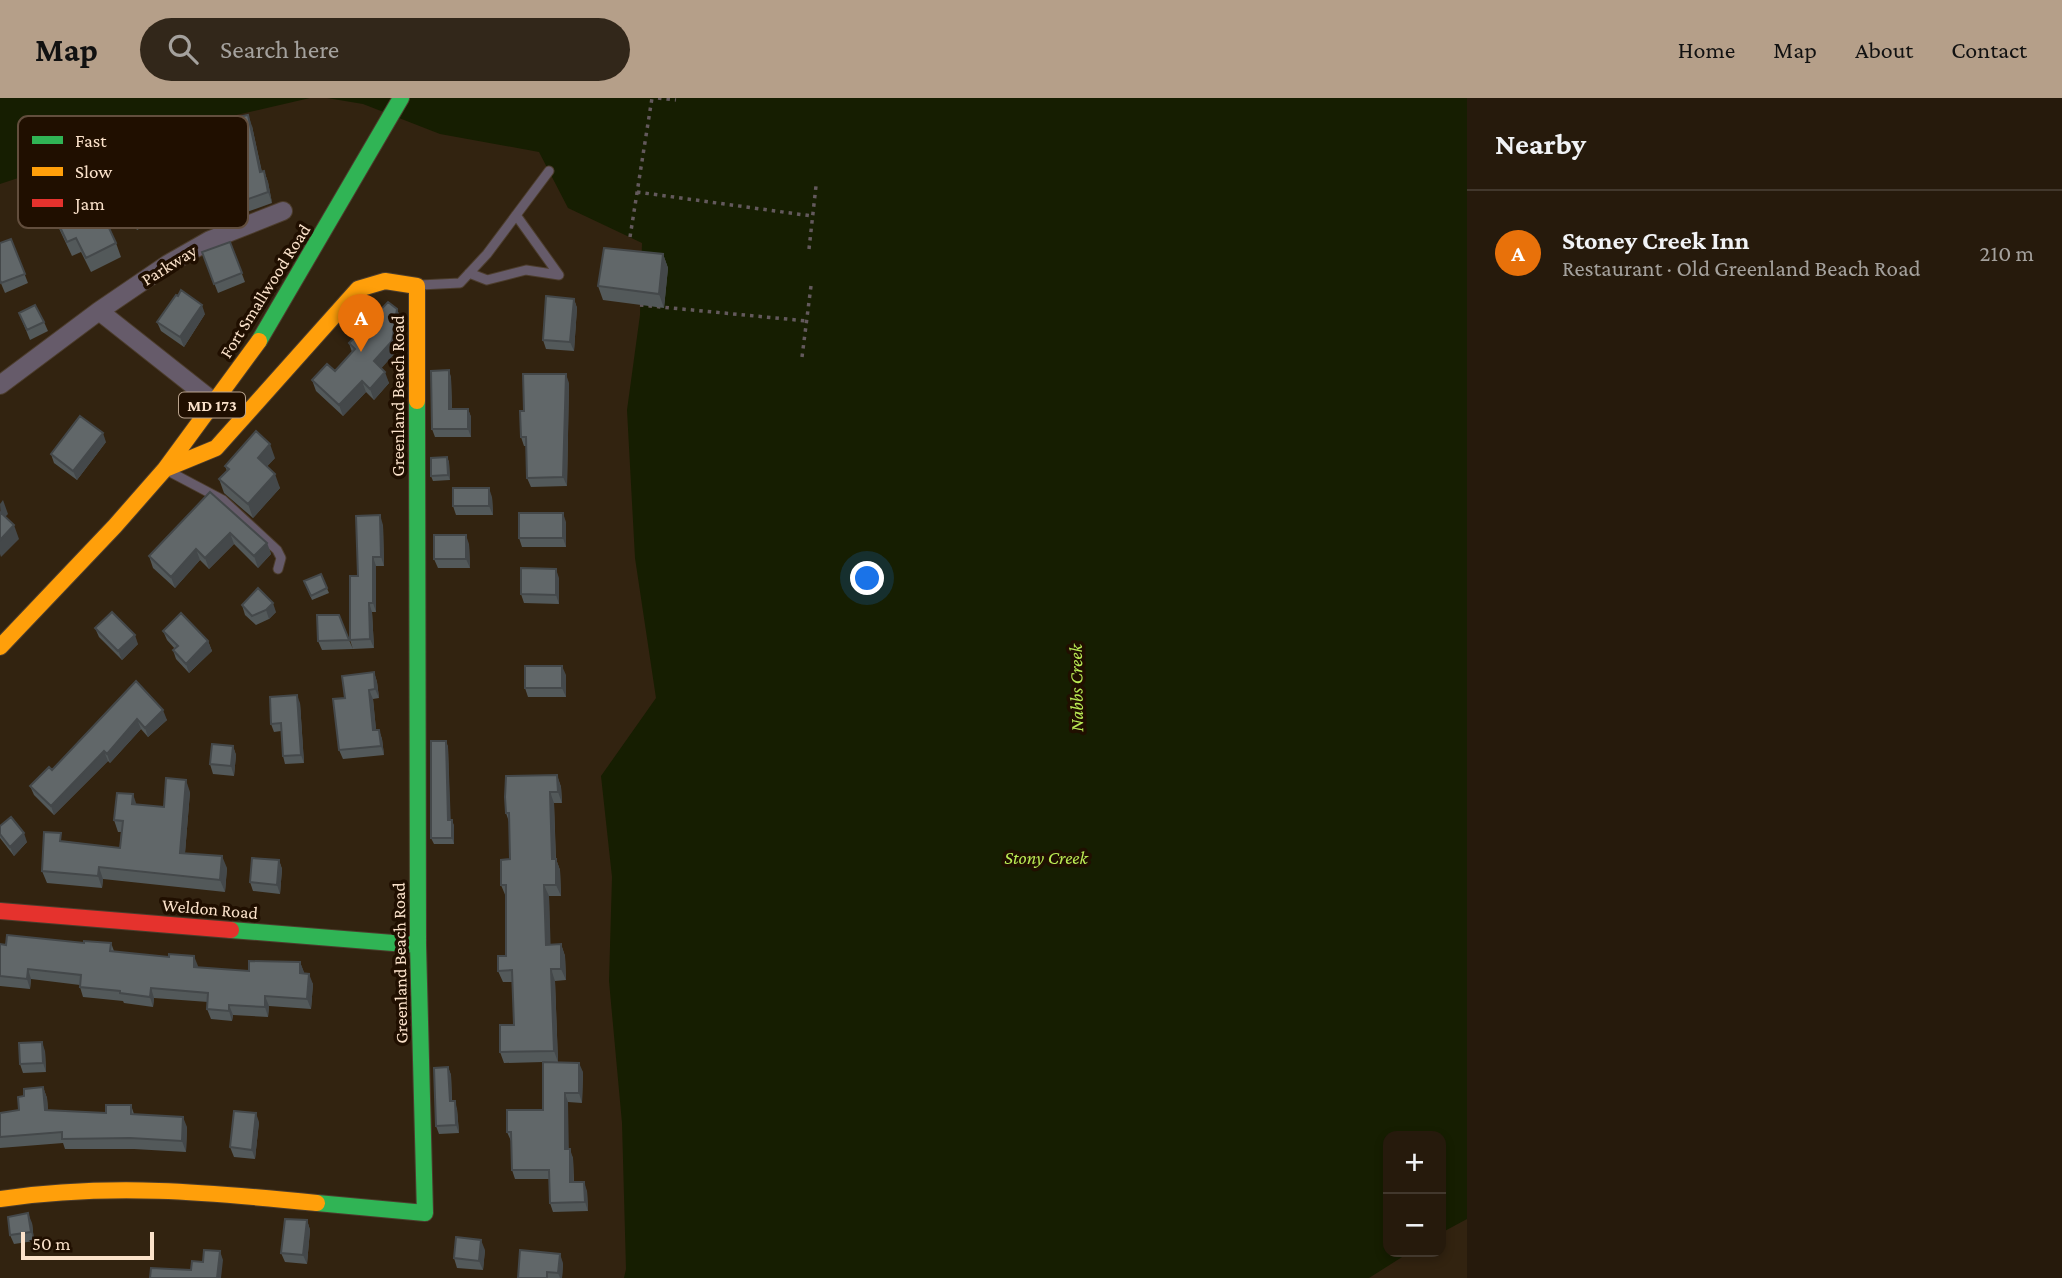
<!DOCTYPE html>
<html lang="en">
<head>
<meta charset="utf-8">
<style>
  :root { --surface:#261a0c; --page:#32271a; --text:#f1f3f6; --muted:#a4a19d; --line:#42382d; --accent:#b59f89 }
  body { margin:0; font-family:"Crimson Pro",serif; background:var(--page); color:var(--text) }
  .controls { position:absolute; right:21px; bottom:21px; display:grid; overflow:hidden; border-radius:14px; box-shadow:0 4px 10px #0003 }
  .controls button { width:63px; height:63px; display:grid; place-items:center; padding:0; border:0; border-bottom:2px solid var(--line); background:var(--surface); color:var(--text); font:35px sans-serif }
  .scale { position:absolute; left:21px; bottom:18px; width:133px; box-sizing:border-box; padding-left:7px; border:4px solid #fbe2ca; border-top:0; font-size:19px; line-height:24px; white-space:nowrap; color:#fbe2ca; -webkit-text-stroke:5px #200f00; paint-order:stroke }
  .you { position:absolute; left:868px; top:481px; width:24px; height:24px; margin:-18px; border:5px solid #fff; border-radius:50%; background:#1a73e8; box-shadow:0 0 0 10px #1a73e833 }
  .badge { display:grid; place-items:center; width:46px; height:46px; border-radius:50%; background:var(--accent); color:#fff; font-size:23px; font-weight:700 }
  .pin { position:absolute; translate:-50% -58px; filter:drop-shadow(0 2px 4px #0008) }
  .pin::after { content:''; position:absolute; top:37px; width:24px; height:21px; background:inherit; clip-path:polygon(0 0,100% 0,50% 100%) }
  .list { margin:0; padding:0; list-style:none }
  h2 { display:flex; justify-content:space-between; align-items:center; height:91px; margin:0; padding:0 28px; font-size:30px }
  h2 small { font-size:23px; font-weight:400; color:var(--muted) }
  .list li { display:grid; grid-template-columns:46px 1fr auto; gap:21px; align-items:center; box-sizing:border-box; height:126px; padding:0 28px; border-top:2px solid var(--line) }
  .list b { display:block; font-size:26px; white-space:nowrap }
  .list p { margin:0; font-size:23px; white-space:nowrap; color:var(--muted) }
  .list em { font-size:23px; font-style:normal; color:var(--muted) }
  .icon { flex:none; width:38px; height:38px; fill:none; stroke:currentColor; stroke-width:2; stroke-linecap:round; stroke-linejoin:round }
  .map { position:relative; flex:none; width:1467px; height:1180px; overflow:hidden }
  header { display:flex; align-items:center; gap:42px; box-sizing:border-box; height:98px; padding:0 35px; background:var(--accent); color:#111 }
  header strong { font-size:33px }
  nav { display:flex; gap:38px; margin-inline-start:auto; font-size:24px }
  .search { width:490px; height:63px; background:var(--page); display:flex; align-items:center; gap:18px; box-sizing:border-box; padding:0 24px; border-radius:38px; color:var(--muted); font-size:26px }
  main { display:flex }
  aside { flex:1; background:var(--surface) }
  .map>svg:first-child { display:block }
  .water { fill:#161e01 }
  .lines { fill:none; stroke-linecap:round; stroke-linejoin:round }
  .lane-casing { stroke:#4c3d2d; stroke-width:11 }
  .street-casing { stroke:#4c3d2d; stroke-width:20 }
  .fast-casing { stroke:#4c3d2d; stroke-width:18 }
  .slow-casing { stroke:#4c3d2d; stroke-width:18 }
  .jam-casing { stroke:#4c3d2d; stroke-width:18 }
  .path { stroke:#63595c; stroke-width:3.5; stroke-dasharray:3.5 5; stroke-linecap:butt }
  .lane { stroke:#665b6a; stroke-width:9 }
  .street { stroke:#665b6a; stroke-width:18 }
  .fast { stroke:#30b455; stroke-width:16 }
  .slow { stroke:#ff9f0a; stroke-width:16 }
  .jam { stroke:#e5322d; stroke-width:16 }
  .wall { fill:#53595a }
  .shaded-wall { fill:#44484a }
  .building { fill:#616769; stroke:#44484a; stroke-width:2 }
  .labels { text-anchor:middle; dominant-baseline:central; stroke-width:7; stroke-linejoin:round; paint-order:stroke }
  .shield { fill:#200f00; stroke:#b9a38d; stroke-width:2 }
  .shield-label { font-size:16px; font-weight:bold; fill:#fbe2ca }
  .street-label { font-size:18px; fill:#fbe2ca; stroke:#200f00 }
  .water-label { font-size:19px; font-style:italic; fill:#bbec54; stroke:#200f00 }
  .key { fill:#200f00; stroke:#624e3d; stroke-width:2 }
  .key-label { font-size:19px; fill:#fbe2ca }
</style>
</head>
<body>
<header>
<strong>Map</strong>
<div class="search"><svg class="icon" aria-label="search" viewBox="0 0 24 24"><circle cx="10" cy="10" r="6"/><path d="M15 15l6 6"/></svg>Search here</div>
<nav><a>Home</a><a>Map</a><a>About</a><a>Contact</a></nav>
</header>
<main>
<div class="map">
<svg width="1467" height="1180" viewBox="0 0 1467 1180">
  <rect width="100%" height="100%" fill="#322310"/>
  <path class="water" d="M0 0H310L145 38 0 86Z
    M327 0H1467V1121L1441 1135V1038H1388V1154H1410L1369 1180H624L626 1171 622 1025 609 883 612 779 601 678 656 600 635 460 627 312 640 217 642 145 568 110 539 54 440 36 363 6Z"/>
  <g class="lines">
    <defs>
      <path id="lane" d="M469 175 487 182 526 172 559 177 516 117
        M420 187 460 185 487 156 549 73
        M172 375 223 402 277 452 281 460 278 471"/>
      <path id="street" d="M99 213 168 166 210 142 283 113
        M0 287 99 213 214 304"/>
      <path id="fast" d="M259 243 401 0
        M231 832 418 847
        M317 1105 425 1115 418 847 417 303"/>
      <path id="slow" d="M165 371 216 350 358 191 385 183 417 188V303
        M0 549 115 428 165 371 259 243
        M0 1101C111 1085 207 1094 317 1105"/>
      <path id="jam" d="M0 813 231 832"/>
    </defs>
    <use href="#lane" class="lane-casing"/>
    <use href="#street" class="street-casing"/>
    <use href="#fast" class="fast-casing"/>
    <use href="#slow" class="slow-casing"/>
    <use href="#jam" class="jam-casing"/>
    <path class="path" d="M658 0 676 2
      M637 94 812 118
      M630 139 652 0
      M809 151 816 88
      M640 207 807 223
      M802 259 811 188"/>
    <use href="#lane" class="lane"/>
    <use href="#street" class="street"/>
    <use href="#fast" class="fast"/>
    <use href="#slow" class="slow"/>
    <use href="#jam" class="jam"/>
  </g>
  <path class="wall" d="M252 28 262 74 264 73 268 84 272 105 241 116 235 95 185 107 153 120 154 123 137 132 111 86 107 75 133 82 186 61 223 39Z
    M59 95 116 145 121 159 91 174 81 154 72 158 55 122 50 108 62 103Z
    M11 141 28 185 5 195 0 183Z
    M230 144 245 184 218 195 202 154Z
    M663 156 668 170 664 210 603 202 598 188Z
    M574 201 577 210 574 253 546 251 543 242Z
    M397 211 401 222 396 254 381 270 389 285 374 302 366 294 343 318 316 293 312 282 335 273 352 254 349 245Z
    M19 215 44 224 48 233 30 242Z
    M205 216 184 249 161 233 157 224Z
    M449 272 451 280 452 311H468L471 319V339H435L432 331Z
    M569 285 567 388 531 389 527 380 526 348H524L521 339 524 313Z
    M106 344 77 382 54 365 51 356Z
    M447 359 449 364 450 382 433 383 431 378Z
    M275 360 267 368 280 390 253 420 224 395 219 381 227 373 225 368Z
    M210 394 267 445 271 456 258 470 234 446 209 471 200 462 175 490 153 470 149 458Z
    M492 399 493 417H456L453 408Z
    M566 424V449H522L519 440Z
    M383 427 384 468H376V514H372L374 550 353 551 350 542 358 478Z
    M469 446 470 470H438L434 461Z
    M321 476 329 495 312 502 304 483Z
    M559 480V506L524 505 521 496Z
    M242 507 276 514 269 521 256 527 245 517Z
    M95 530 138 546 122 562 99 539Z
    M163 533 208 543 212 553 189 575 176 561 173 552 175 551 167 542Z
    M349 542 353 551 322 552 318 543Z
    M374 574 377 584 379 600 373 601 376 632H379L382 641 384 657 343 661 339 652Z
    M566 577V599H528L525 590Z
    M136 583 167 622 148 639 141 631 110 665 108 663 54 717 34 697 30 688 52 672Z
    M300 605 304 665 285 666 283 658 281 633 274 634 271 626Z
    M446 643 448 649 450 722H452L454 728V746H434L431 740Z
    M233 648 236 657 234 678 213 676 210 666Z
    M557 677 561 689 562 705H554L556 761 560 772 561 798H549L550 847 561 846 565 858 566 882 555 883 558 964 583 974 582 1005 568 1004V1051L573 1060 574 1084 587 1093 588 1113 553 1114 550 1105 549 1081H515L512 1072 511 1043 507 1034 543 1012V964L504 965 500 954 514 927 512 884H503L498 873 506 858V799L501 787 510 761 509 724 506 715Z
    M190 694 185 755 227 770 225 794 103 781 102 790 47 785 42 773 64 743 120 750 121 734H118L114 722 136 707 164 709Z
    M0 728 27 744 14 758 0 740Z
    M279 762 282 771 280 796 253 793 250 784Z
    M84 845H111L114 853 198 869 249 873 300 864 304 875 313 886 311 911 269 908 268 919 233 917 232 923 211 921 207 911 208 904 154 900 153 909 124 905 123 903 83 899 80 889V887L31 881 30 891 0 888V846Z
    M45 953 46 974 23 975 20 966Z
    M448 969 451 977 452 1003 457 1011 459 1035 439 1036 436 1028Z
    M43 989 47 1000 48 1012 106 1015 131 1007 134 1016 187 1029 186 1054 134 1051H65L63 1045 0 1050V1015L19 1012 24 998Z
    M259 1024 255 1061 234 1059 230 1049Z
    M307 1122 310 1132 307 1166 285 1164 281 1155Z
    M32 1125 34 1143 14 1146 10 1137Z
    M485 1152 483 1172 457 1170 454 1160Z
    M563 1165 562 1180H518Z"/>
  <path class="shaded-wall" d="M248 17 252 28 264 85 260 74Z
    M264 73 268 84 272 105 268 94Z
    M663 156 668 170 664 210 659 196Z
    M574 201 577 210 574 253 570 244Z
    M202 207 205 216 184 249 180 239Z
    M397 211 401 222 396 254 378 274 374 263Z
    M449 272 451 280 452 319 449 311Z
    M385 274 389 285 374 302 370 291Z
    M566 276 569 285 567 388 563 379Z
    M362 283 366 294 343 318 339 307Z
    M468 311 471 319V339L468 331Z
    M103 335 106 344 77 382 73 373Z
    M270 346 275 360 263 373 258 360Z
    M447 359 449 364 450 382 448 377Z
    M275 376 280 390 253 420 248 406Z
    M489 390 492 399 493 417 489 408Z
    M3 402 8 416 1 423 0 406Z
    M563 415 566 424V449L563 440Z
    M380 417 383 427 384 468 381 459Z
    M14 427 19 441 1 459 0 456V442Z
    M230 435 234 446 209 471 205 460Z
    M466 437 469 446 470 470 466 461Z
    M267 445 271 456 258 470 254 458Z
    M196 451 200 462 175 490 171 479Z
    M373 459 376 468V514L373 505Z
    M556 471 559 480V506L556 497Z
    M273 505 276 514 269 521 266 512Z
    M369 505 372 514 374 550 370 541Z
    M135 537 138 546 122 562 118 553Z
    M208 543 212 553 189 575 186 566Z
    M562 568 566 577V599L562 590Z
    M374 574 377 584 379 600 375 591Z
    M369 592 373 601 377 641 373 632Z
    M297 597 300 605 304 665 301 657Z
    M163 612 167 622 148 639 145 630Z
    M137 621 141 631 110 665 107 656Z
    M379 632 382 641 384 657 381 648Z
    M446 643 448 649 451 728 448 722Z
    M233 648 236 657 234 678 231 668Z
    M104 653 108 663 54 717 51 708Z
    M557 677 561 689 562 705 558 694Z
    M186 682 190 694 184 767 180 755Z
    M550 694 554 705 556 772 552 761Z
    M133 696 137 708 132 706Z
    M452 722 454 728V746L452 740Z
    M24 735 27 744 14 758 10 749Z
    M222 758 227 770 225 794 220 782Z
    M556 761 560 772 561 798 556 787Z
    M279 762 282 771 280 796 277 787Z
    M99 769 103 781 102 790 98 778Z
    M544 787 549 798 551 858 546 847Z
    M561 846 565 858 566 882 561 871Z
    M194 858 198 868 197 879 194 869Z
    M300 864 304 874 303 885 300 875Z
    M28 871 31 881 30 891 27 881Z
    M551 871 555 883 558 964 554 953Z
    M309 876 313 886 311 911 307 901Z
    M151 890 154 900 153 909 150 899Z
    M265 898 269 908 268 919 265 909Z
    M229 907 233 917 232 923 229 913Z
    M42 944 45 953 46 974 43 965Z
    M579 965 583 974 582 1005 579 995Z
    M448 969 451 977 452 1011 450 1003Z
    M43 989 47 1000 49 1023 45 1012Z
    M565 995 568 1004 569 1060 565 1051Z
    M455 1003 457 1011 459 1035 456 1027Z
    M256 1015 259 1024 255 1061 252 1052Z
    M183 1019 187 1029 186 1054 182 1043Z
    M570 1051 573 1060 574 1094 570 1084Z
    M584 1084 587 1093 588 1113 585 1104Z
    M28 1115 32 1125 34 1143 31 1134Z
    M307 1122 310 1132 307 1166 303 1157Z
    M481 1142 485 1152 483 1172 479 1163Z
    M220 1153 223 1162 221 1180H217Z
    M560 1156 563 1165 562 1180H560L558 1175Z"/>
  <path class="building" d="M248 17 260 74 264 73 268 94 237 105 232 83 181 96 148 109 150 112 133 121 107 75 124 65 133 82 186 61 183 49 223 39 219 23Z
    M80 86 82 90 89 87 116 145 86 160 76 140 67 144 50 108 63 102 59 95Z
    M11 141 25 176 1 185 0 182V145Z
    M230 144 242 175 214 186 202 154Z
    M604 150 663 156 659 196 598 188Z
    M181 192 202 207 180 239 157 224 176 197 178 198Z
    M546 198 574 201 570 244 543 242Z
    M388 204 397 211 392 243 374 263 385 274 370 291 362 283 339 307 312 282 327 266 335 273 355 251 349 245Z
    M35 207 44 224 27 232 19 215Z
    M449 272V311H468V331H432L431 273Z
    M523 276H566L563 379 527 380 526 339H521L520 313H524Z
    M80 318 103 335 73 373 51 356Z
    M256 333 270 346 258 360 275 376 248 406 219 381 229 371 225 368Z
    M447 359 448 377 431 378V360Z
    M453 390H489V408H453Z
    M210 394 267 445 254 458 230 435 205 460 196 451 171 479 149 458Z
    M0 414 14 427 0 442Z
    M519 415H563V440H519Z
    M380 417 381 459H373V505H369L370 541 350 542V478H358L356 418Z
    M434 437H466V461H434Z
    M521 470 556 471V497L521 496Z
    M321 476 327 490 311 498 304 483Z
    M258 490 273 505 266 512 252 518 242 507Z
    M112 514 135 537 118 553 95 530Z
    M181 515 208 543 186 566 173 552 178 548 163 533Z
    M317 517H339L349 542 318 543Z
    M525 568H562V590H525Z
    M374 574 375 591 369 592 373 632H379L381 648 339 652 333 601 345 600 342 578Z
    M136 583 163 612 145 630 137 621 107 656 104 653 51 708 30 688 49 669 52 672Z
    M297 597 301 657 283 658 281 625 271 626 270 599Z
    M431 643H446L448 722H452V740H431Z
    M212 646 233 648 231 668 210 666Z
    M557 677 558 694H550L552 761H556V787H544L546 847 561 846V871H551L554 953 500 954V927H514L512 872 498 873V858H506V787H501V762L510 761 509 715H506L505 699 506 678Z
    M166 680 186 682 180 755 222 758 220 782 99 769 98 778 42 773 44 734 61 735 60 743 120 750 123 723 114 722 117 695 133 696 132 706 164 709Z
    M11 719 24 735 10 749 0 736V728Z
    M252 760 279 762 277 787 250 784Z
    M7 837 84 845V843L111 845 110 853 169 859V856L194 858V869L249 873V863L300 864V875L309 876 307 901 265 898V909L229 907V913L207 911 208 895 151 890 150 899 120 895V893L80 889 81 877 28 871 27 881 0 878V846L6 847Z
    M42 944 43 965 20 966 19 945Z
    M543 964 579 965V995H565V1051H570V1084H584L585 1104 550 1105 549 1072H512L511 1034H507V1012H543Z
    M448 969 450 1003H455L456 1027 436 1028 434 970Z
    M43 989 45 1012 106 1015V1007H131V1016L183 1019 182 1043 130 1040 62 1041V1034L0 1039V1015L19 1012 18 999 24 998V991Z
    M234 1013 256 1015 252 1052 230 1049Z
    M28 1115 31 1134 10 1137 8 1119Z
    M285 1121 307 1122 303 1157 281 1155Z
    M456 1139 481 1142 479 1163 454 1160Z
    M204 1152 220 1153 217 1180H150L151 1170 191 1172 192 1163 203 1164Z
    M520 1152 560 1156 558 1175 547 1174V1180H518Z"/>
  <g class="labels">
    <rect class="shield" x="179" y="294.5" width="66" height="25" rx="5"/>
    <g class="shield-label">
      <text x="212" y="307">MD 173</text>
    </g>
    <g class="street-label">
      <text transform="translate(169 167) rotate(-32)">Parkway</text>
      <text transform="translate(265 193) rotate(-58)">Fort Smallwood Road</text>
      <text transform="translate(398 298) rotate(-90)">Greenland Beach Road</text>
      <text transform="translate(210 811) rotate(5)">Weldon Road</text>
      <text transform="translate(400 865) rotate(-91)">Greenland Beach Road</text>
    </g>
    <g class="water-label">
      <text transform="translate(1076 590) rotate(-91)">Nabbs Creek</text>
      <text x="1046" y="759">Stony Creek</text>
    </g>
  </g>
  <rect x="18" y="18" width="230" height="112" rx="10" class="key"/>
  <rect x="32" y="38" width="31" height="8" fill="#30b455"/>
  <rect x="32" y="69" width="31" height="9" fill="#ff9f0a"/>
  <rect x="32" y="101" width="31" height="8" fill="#e5322d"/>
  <g class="key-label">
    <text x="75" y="49">Fast</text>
    <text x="75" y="80">Slow</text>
    <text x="75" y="112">Jam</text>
  </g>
</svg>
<div class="controls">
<button>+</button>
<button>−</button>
</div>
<div class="scale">50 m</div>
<div class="you"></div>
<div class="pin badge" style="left:361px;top:254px;background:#e8710a">A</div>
</div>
<aside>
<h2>Nearby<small></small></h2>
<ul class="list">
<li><span class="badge" style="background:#e8710a">A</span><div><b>Stoney Creek Inn</b><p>Restaurant · Old Greenland Beach Road</p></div><em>210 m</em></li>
</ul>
</aside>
</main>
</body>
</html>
